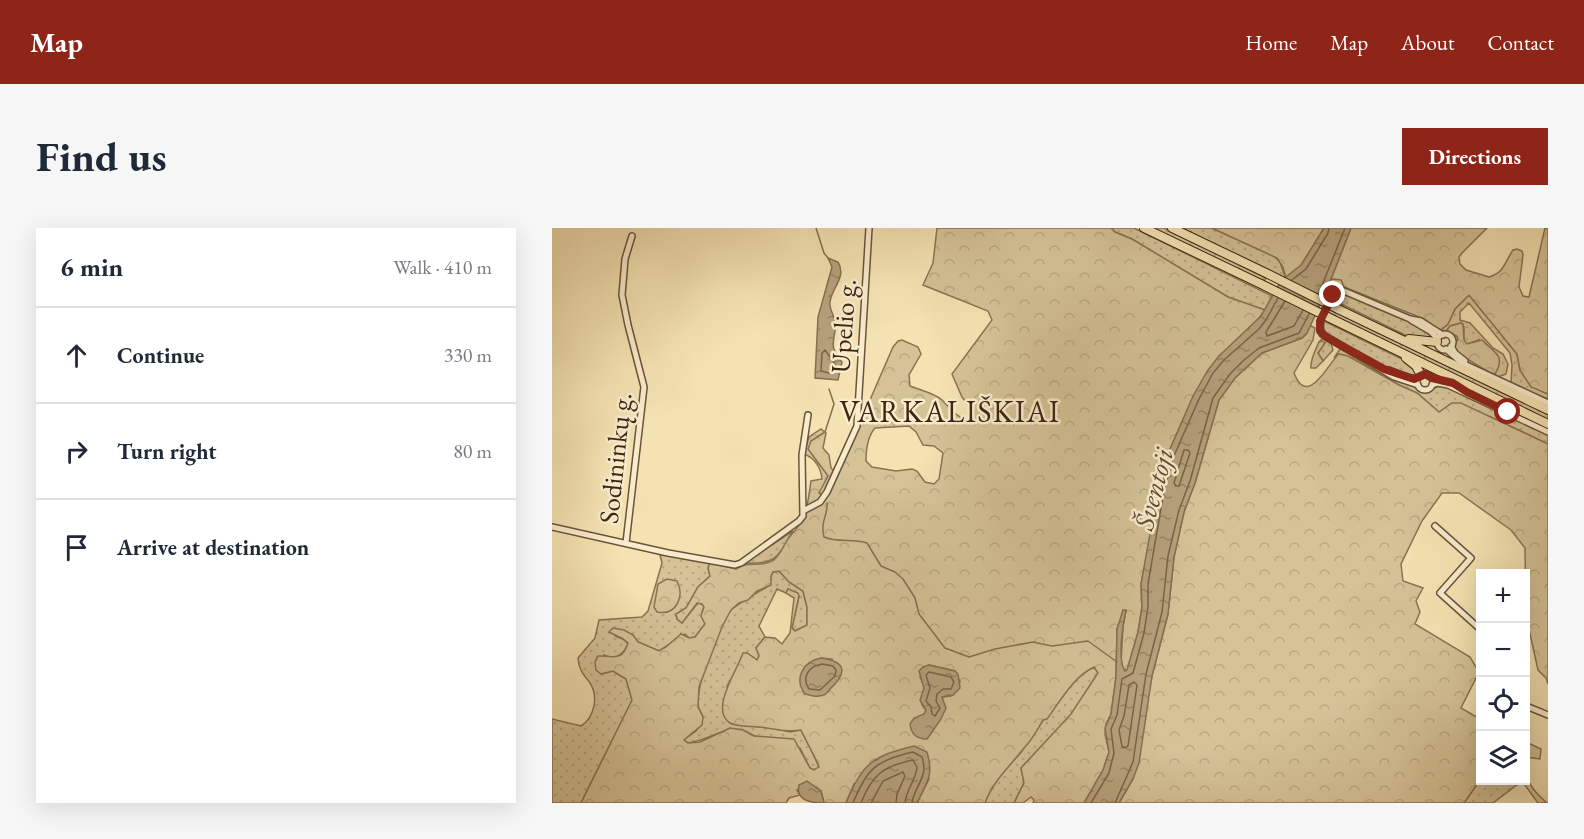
<!DOCTYPE html>
<html lang="en">
<head>
<meta charset="utf-8">
<style>
  :root { --surface:#fff; --page:#f6f6f7; --text:#1f2937; --muted:#747a83; --line:#e0e1e3; --accent:#8f2418 }
  body { margin:0; font-family:"EB Garamond",serif; background:var(--page); color:var(--text) }
  .controls { position:absolute; right:18px; bottom:18px; display:grid; overflow:hidden; border-radius:0px; box-shadow:0 6px 24px #0002 }
  .controls button { width:54px; height:54px; display:grid; place-items:center; padding:0; border:0; border-bottom:2px solid var(--line); background:var(--surface); color:var(--text); font:30px sans-serif }
  .stop { position:absolute; width:18px; height:18px; margin:-14px; border:4px solid #8f2418; border-radius:50%; background:#fff }
  .stop.end { background:#8f2418; border-color:#fff; box-shadow:0 2px 6px #0008 }
  .list { margin:0; padding:0; list-style:none }
  h2 { display:flex; justify-content:space-between; align-items:center; height:78px; margin:0; padding:0 24px; font-size:26px }
  h2 small { font-size:20px; font-weight:400; color:var(--muted) }
  .list li { display:grid; grid-template-columns:39px 1fr auto; gap:18px; align-items:center; box-sizing:border-box; height:96px; padding:0 24px; border-top:2px solid var(--line) }
  .list b { display:block; font-size:22px; white-space:nowrap }
  .list em { font-size:20px; font-style:normal; color:var(--muted) }
  .icon { flex:none; width:33px; height:33px; fill:none; stroke:currentColor; stroke-width:2; stroke-linecap:round; stroke-linejoin:round }
  .map { position:relative; flex:none; width:996px; height:575px; overflow:hidden; border-radius:0px }
  header { display:flex; align-items:center; gap:36px; box-sizing:border-box; height:84px; padding:0 30px; background:var(--accent); color:#fff }
  header strong { font-size:28px }
  nav { display:flex; gap:33px; margin-inline-start:auto; font-size:21px }
  .intro { display:flex; align-items:center; justify-content:space-between; box-sizing:border-box; height:144px; padding:0 36px }
  h1 { margin:0; font-size:42px }
  .button { padding:15px 27px; border-radius:0px; background:var(--accent); color:#fff; font-size:21px; font-weight:700 }
  main { display:flex; gap:36px; padding:0 36px }
  aside { flex:1; background:var(--surface); border-radius:0px; box-shadow:0 6px 24px #0002 }
  .map>svg:first-child { display:block }
  .grass { fill:url(#grass-dots); stroke:#8a7354; stroke-width:1.5 }
  .forest { fill:url(#forest-crowns); stroke:#8a7354; stroke-width:1.5; fill-rule:evenodd }
  .water { fill:url(#water-ripples); stroke:#866f52; stroke-width:1.5 }
  .lines { fill:none; stroke-linecap:round; stroke-linejoin:round }
  .shore { stroke:#7a6247; stroke-width:1.5 }
  .stream { stroke:#866f52; stroke-width:1.5 }
  .minor-casing { stroke:#6c543a; stroke-width:8 }
  .highway-casing { stroke:#3f2412; stroke-width:10 }
  .minor { stroke:#f8eccd; stroke-width:5 }
  .highway { stroke:#f4e2b2; stroke-width:8 }
  .highway-bridge-casing { stroke:#3f2412; stroke-width:10; stroke-linecap:butt }
  .highway-bridge { stroke:#f4e2b2; stroke-width:8 }
  .route { stroke:#8f2418; stroke-width:8 }
  .labels { text-anchor:middle; dominant-baseline:central; stroke-width:5; stroke-linejoin:round; paint-order:stroke }
  .street-label { font-size:27px; fill:#3f2412; stroke:#f8eccd }
  .water-label { font-size:28px; font-style:italic; fill:#634a32; stroke:#f8eccd }
  .quarter-label { font-size:30px; letter-spacing:1.5px; fill:#3f2412; stroke:#f8eccd }
</style>
</head>
<body>
<header>
<strong>Map</strong>
<nav><a>Home</a><a>Map</a><a>About</a><a>Contact</a></nav>
</header>
<div class="intro"><h1>Find us</h1><a class="button">Directions</a></div>
<main>
<aside>
<h2>6 min<small>Walk · 410 m</small></h2>
<ul class="list">
<li><svg class="icon" aria-label="ahead" viewBox="0 0 24 24"><path d="M12 20V5M6 11l6-6 6 6"/></svg><div><b>Continue</b></div><em>330 m</em></li>
<li><svg class="icon" aria-label="right" viewBox="0 0 24 24"><path d="M7 20v-9h11M14 6l5 5-5 5"/></svg><div><b>Turn right</b></div><em>80 m</em></li>
<li><svg class="icon" aria-label="arrive" viewBox="0 0 24 24"><path d="M6 21V4h12l-3 4 3 4H6"/></svg><div><b>Arrive at destination</b></div></li>
</ul>
</aside>
<div class="map">
<svg width="996" height="575" viewBox="0 0 996 575">
  <defs>
    <pattern id="grass-dots" width="8" height="8" patternUnits="userSpaceOnUse" patternTransform="scale(1.5)"><rect width="8" height="8" fill="#d5c297"/><path d="M2 2h.1M6 6h.1" fill="none" stroke="#b8a781" stroke-width="1.8" stroke-linecap="round"/></pattern>
    <pattern id="forest-crowns" width="20" height="18" patternUnits="userSpaceOnUse" patternTransform="scale(1.5)"><rect width="20" height="18" fill="#d5c297"/><path d="M2 6a3 3 0 1 1 6 0M12 15a3 3 0 1 1 6 0" fill="none" stroke="#b8a781"/></pattern>
    <pattern id="water-ripples" width="26" height="14" patternUnits="userSpaceOnUse" patternTransform="scale(1.5)"><rect width="26" height="14" fill="#b6a17c"/><path d="M2 4q2-2 4 0t4 0M15 11q2-2 4 0t4 0" fill="none" stroke="#958364"/></pattern>
  </defs>
  <rect width="100%" height="100%" fill="#f4e2b2"/>
  <filter id="stains"><feTurbulence type="fractalNoise" baseFrequency=".00333" numOctaves="4"/><feColorMatrix values="0 0 0 0 .2 0 0 0 0 .09 0 0 0 0 .02 0 0 0 .5 -.17"/></filter>
  <radialGradient id="worn" r=".72"><stop offset=".6" stop-color="#630" stop-opacity="0"/><stop offset="1" stop-color="#630" stop-opacity=".3"/></radialGradient>
  <path class="grass" d="M559 0H582L720 68 713 82 676 69 580 11 563 4Z
    M598 0H612L714 50 712 54Z
    M630 0H660L721 28C731 33 729 42 734 50Z
    M792 66C808 69 875 98 881 111L855 108 781 72Z
    M917 67 965 126 968 142 979 158 996 166V171L959 156 960 137 958 125 917 75 908 84V92L918 95 941 120 951 126 956 136 954 146 946 149 938 145 927 112 915 116 912 113V99L909 95 898 98 895 103 905 108 906 111 901 118V109L896 105 888 103 896 96 903 81Z
    M777 81 996 186V193L783 89 776 84Z
    M772 93 852 132 862 140 865 147 863 149C832 142 803 122 776 107L771 101Z
    M771 110 779 115 781 122 771 133 766 125 773 115 767 114Z
    M788 121 864 159 868 163C877 165 883 158 892 157L996 207V216L941 190 900 175 887 184 865 165 847 157 796 128 787 126 782 130Z
    M241 303C226 328 225 337 193 335Z
    M104 324 158 335 156 340 158 348 146 359 134 380 124 386 125 391 130 395 146 375 150 376 152 379 150 384 153 396 143 409 137 410 133 406 107 423 86 414 81 407 63 408 71 411 76 416C72 426 63 433 52 427L49 446 61 443 74 451 80 472 76 481 29 575H0V491L29 498C42 490 47 469 38 455 31 446 27 442 26 430L43 410 47 392 90 389 96 383 110 335 108 327Z
    M227 343 237 354 251 363 255 379V397L243 403 240 400 247 368 236 361 234 365 225 361 207 398 213 409 204 420 207 428 205 432 195 425 175 458 180 496 220 500 238 504 249 502C252 509 266 534 267 540L262 542 258 540 248 520C233 515 218 512 203 508 199 507 195 503 190 502 172 499 154 513 136 515L131 512 144 503 151 489C149 484 146 481 146 476 145 455 166 399 179 382 183 378 208 362 214 360L221 344Z
    M542 439 546 445 519 487 469 540 472 555 462 575H433C439 556 453 542 466 528 475 517 483 504 491 492L495 490C509 472 521 449 542 439Z
    M974 529H977C969 549 980 562 995 575H986L970 553 941 575H912L928 552H974Z"/>
  <path class="forest" d="M385 0H559L563 4 580 11 676 69 713 82 702 97 667 128 629 196 615 228 589 356 590 379 586 404 575 443 571 441 569 436 571 398 574 382 565 401 564 449 559 486 554 496 553 506 557 524 551 542 532 575H481L482 572 479 569 471 575H462L472 555 469 540 519 486 546 445 542 439C521 449 509 472 495 491L491 492C485 502 480 512 472 520 458 538 441 553 433 575H365L377 551 302 556 294 575H272L269 563 245 562 248 567 237 570 234 575H29L80 472 74 451 61 443 49 446 44 442 43 434 46 428C60 427 70 435 76 415L71 411 57 404 61 400 72 402 81 407 86 414 107 423 114 419 129 406 137 410 143 409 153 396 149 388 152 379 150 376 145 375 130 395 125 391 124 386 134 380 146 359 158 348 156 340 158 335 184 341C198 332 207 340 220 333 227 329 230 321 234 314 239 306 247 299 251 291 256 279 257 266 259 253L270 251C269 240 263 230 252 226L257 209 269 201 274 205 271 220 277 227 279 240 282 243 288 241 341 119 346 113 350 112 366 119 369 126 357 147 358 158C367 162 383 165 390 172 400 182 402 187 416 193L422 184 410 169 400 146 440 92 436 83 371 57 381 35ZM357 198 364 204 371 217 382 218 391 225 387 251 382 256 373 254 365 243 360 241 344 243 320 239 314 233C314 223 316 208 323 200ZM227 343 237 354 251 363 255 379V397L243 403 240 400 247 368 246 365 236 361 234 365 242 370 238 405 230 416 223 410 213 409 204 420 207 428 205 432 195 425H191C186 441 157 482 178 495 185 499 198 498 207 499 221 500 235 505 249 502 252 509 266 534 267 539L262 542 258 540 242 511 202 508 191 502 178 500 148 514 136 515 132 512 150 497 151 489 146 479 147 459 170 399 179 382 187 375 196 372 205 363 219 357V348L221 344ZM269 430 280 431 253 466ZM377 437 403 443 408 454 399 468 390 469V472L372 486 374 482C364 472 373 469 372 459 372 455 369 452 368 449Z
    M660 0H772L749 38 734 50 731 39 725 30Z
    M799 0H935L910 25 907 29 908 36 914 42 937 49C953 44 952 35 961 22L965 21 970 23 971 27 967 59 971 68 977 69 993 0H996V166L979 159 968 142 965 126 917 67 903 81 896 96 888 103 872 91 792 59 789 52 779 51Z
    M909 95 911 96 912 112 915 116 930 112C943 125 954 128 943 146L938 145 907 126 901 118 906 111 905 108 894 103 898 98Z
    M757 97 763 100 761 112 742 145C756 181 776 135 787 126L796 128 847 157 865 165 887 184 900 175H909L996 216V456L994 450 986 442 974 388 973 320 959 302 907 265H890L870 293 849 336 851 353 871 360 864 373 868 384 863 396 918 429 927 444 909 480 928 491V552L912 575H567L581 551 600 448 616 386 622 329 632 284 643 255 667 172 683 150 710 125 750 110 755 105Z
    M770 113 773 115 766 125 771 133 764 140H759C758 132 764 121 767 114Z
    M115 351 125 353C133 369 124 388 105 384L102 379 106 356Z
    M974 514 989 521 988 531 974 529Z"/>
  <path class="water" d="M772 0H799L774 64 755 105 750 110 710 125 683 150 667 172 643 255 632 284 622 329 616 386 600 448 587 535 581 551 567 575H532L551 542 557 524 553 500 559 486 564 449 565 401 571 382H574C571 396 565 432 573 443L575 442 586 404 590 379 589 356 606 261 615 228 641 168 656 142 667 128 709 88 726 58 730 52 749 37Z
    M276 30 286 34C295 49 280 59 278 74 277 81 282 87 283 93 285 112 274 116 290 134L286 152 263 150 266 89 280 39Z
    M269 430C292 433 297 443 279 460 276 464 273 468 267 468 263 469 258 467 253 466 241 450 252 433 269 430Z
    M377 437 403 443 406 446 408 460 401 467 390 469 394 480 389 491 375 511C364 511 359 506 358 496L362 490 372 486 374 482 368 472 372 460 367 443 371 439Z
    M362 518 375 524C382 548 375 554 365 575H294C310 535 321 528 362 518Z
    M255 553 269 563 272 575C260 575 243 573 247 557Z"/>
  <g class="lines">
    <path class="shore" d="M740 52 754 41 776 5 777 0
      M767 65 793 0
      M733 73 714 104 715 108 742 98 751 82
      M273 122 283 136 281 146 269 143 270 125Z
      M636 222 638 225 627 258H624L622 255 632 222Z
      M270 436 281 438 284 442 283 448 268 462 257 461C249 449 257 438 270 436Z
      M377 444 399 449 402 454 399 461H391L385 466 384 473 388 480 383 488 380 486 379 479 374 473 378 460 374 447Z
      M582 454 585 457 576 518 572 520 570 518 567 502 572 488 577 457Z
      M301 575C315 540 325 532 361 524L370 529C377 550 363 556 360 575
      M309 575C320 547 331 538 361 532L365 539C364 552 354 562 353 575
      M319 575 331 553 351 544 353 548 345 566 344 575
      M539 575 557 545 562 525 559 501 565 487 570 451 581 445 592 405 596 379V356L612 263 621 230 647 171 661 145 672 132 707 101 714 92 726 70
      M563 575 581 534 594 446 610 384 616 328 627 282 638 253 661 170 678 146 692 132 707 120 747 105 757 86"/>
    <path class="stream" d="M264 0 272 25 276 30
      M269 266 267 265 276 248 256 221 259 213 273 204 282 176 277 161
      M275 275C276 288 268 293 272 309 286 315 301 310 315 315L329 338 343 344 351 351 363 370 367 386 393 420 417 429 443 421 481 414 500 418 536 413 565 434"/>
    <defs>
      <path id="minor" d="M859 92 878 103 886 111
        M885 114a8 8 0 1 1 16 0a8 8 0 1 1-16 0Z
        M899 118 903 125 913 133
        M894 121 910 135 996 175
        M837 142 857 150H866
        M865 154a8 8 0 1 1 16 0a8 8 0 1 1-16 0Z
        M880 150 901 155
        M866 157 842 149 770 106C764 93 775 77 782 66L792 63 858 91 869 93 891 107
        M880 157 886 155 896 157 996 204
        M251 283 268 274 275 264 305 198 317 0
        M883 298 919 330 888 365 928 401
        M0 299 116 325 183 337 189 335 247 293 251 288 250 227 256 187
        M74 315 92 159 76 97 70 67 73 31 80 8
        M974 478 996 487"/>
      <path id="highway" d="M592 0 709 56
        M620 0 714 45
        M786 81 996 182
        M782 92 996 196
        M857 111 885 114
        M854 130 864 138 869 147"/>
    </defs>
    <use href="#minor" class="minor-casing"/>
    <use href="#highway" class="highway-casing"/>
    <use href="#minor" class="minor"/>
    <use href="#highway" class="highway"/>
    <defs>
      <path id="highway-bridge" d="M714 45 786 81
        M709 56 782 92"/>
    </defs>
    <use href="#highway-bridge" class="highway-bridge-casing"/>
    <use href="#highway-bridge" class="highway-bridge"/>
  </g>
  <g class="lines">
    <path class="route" d="M781 67 768 93V103L774 109 832 141 862 151 873 146 880 150 901 155 915 164 956 184"/>
  </g>
  <g class="labels">
    <g class="street-label">
      <text transform="translate(291 98) rotate(-86)">Upelio g.</text>
      <text transform="translate(63 230) rotate(-84)">Sodininkų g.</text>
    </g>
    <g class="water-label">
      <text transform="translate(601 261) rotate(-75)">Šventoji</text>
    </g>
    <g class="quarter-label">
      <text x="398" y="183">VARKALIŠKIAI</text>
    </g>
  </g>
  <rect width="100%" height="100%" filter="url(#stains)"/>
  <rect width="100%" height="100%" fill="url(#worn)"/>
</svg>
<div class="controls">
<button>+</button>
<button>−</button>
<button><svg class="icon" aria-label="locate" viewBox="0 0 24 24"><circle cx="12" cy="12" r="6"/><path d="M12 2v4M12 18v4M2 12h4M18 12h4"/></svg></button>
<button><svg class="icon" aria-label="layers" viewBox="0 0 24 24"><path d="M12 4l9 5-9 5-9-5zM3 14l9 5 9-5"/></svg></button>
</div>
<div class="stop" style="left:956px;top:184px"></div>
<div class="stop end" style="left:781px;top:67px"></div>
</div>
</main>
</body>
</html>
